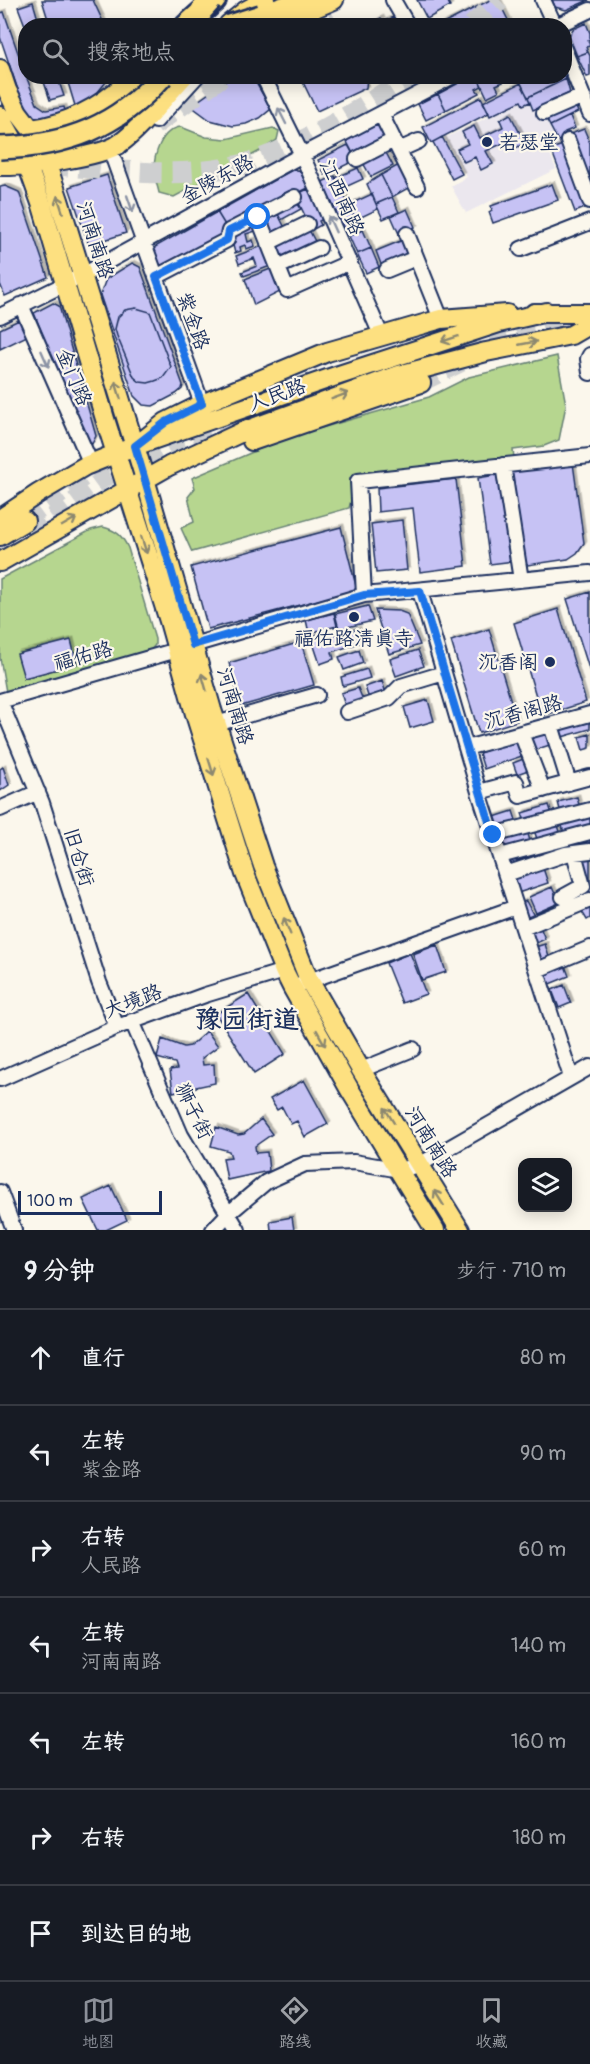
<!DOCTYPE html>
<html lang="zh">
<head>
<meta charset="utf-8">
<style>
  :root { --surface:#171b24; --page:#242831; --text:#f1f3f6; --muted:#9ea1a6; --line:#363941; --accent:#8c9099 }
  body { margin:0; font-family:Pangolin,"LXGW WenKai TC",sans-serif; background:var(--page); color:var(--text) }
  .controls { position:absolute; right:18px; bottom:18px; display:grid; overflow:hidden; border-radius:12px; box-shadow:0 3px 15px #0003 }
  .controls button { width:54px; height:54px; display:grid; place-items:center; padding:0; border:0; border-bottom:2px solid var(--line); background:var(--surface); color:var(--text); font:30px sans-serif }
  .scale { position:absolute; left:18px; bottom:15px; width:144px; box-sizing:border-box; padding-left:6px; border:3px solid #1b2f5e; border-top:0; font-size:16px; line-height:21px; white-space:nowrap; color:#1b2f5e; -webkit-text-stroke:4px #fbf7ec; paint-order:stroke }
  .stop { position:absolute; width:18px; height:18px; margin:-14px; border:4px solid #1a73e8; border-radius:50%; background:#fff }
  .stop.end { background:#1a73e8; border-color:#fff; box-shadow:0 2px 6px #0008 }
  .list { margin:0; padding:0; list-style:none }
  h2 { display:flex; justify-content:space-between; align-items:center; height:78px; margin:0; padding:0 24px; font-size:26px }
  h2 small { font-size:20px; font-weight:400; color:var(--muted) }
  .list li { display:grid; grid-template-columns:39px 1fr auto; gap:18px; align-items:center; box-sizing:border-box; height:96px; padding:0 24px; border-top:2px solid var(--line) }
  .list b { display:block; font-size:22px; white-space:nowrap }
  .list p { margin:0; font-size:20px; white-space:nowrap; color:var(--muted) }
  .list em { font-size:20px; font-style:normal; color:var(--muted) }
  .icon { flex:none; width:33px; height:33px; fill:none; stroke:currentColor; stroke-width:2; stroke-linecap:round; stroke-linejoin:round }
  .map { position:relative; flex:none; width:590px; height:1230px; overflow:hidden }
  .search { position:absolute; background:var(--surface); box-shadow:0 3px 15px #0003; left:18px; right:18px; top:18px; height:66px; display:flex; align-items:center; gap:15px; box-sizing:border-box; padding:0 21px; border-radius:24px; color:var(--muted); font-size:22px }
  .sheet { height:750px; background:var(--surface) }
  nav { display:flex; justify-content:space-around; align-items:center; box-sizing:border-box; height:84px; border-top:2px solid var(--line); background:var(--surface); font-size:16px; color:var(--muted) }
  nav a { display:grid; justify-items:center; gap:3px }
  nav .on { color:var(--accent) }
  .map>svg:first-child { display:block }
  .built { fill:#ebe7ee }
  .green { fill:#b6d68f; stroke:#688276; stroke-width:1.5 }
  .building { fill:#c6c2f4; stroke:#1b2f5e; stroke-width:1.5; filter:url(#shadow) }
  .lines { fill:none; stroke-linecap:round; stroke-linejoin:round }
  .major-tunnel { stroke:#cecfd0; stroke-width:18; stroke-dasharray:18 9; stroke-linecap:butt }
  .highway-tunnel { stroke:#cecfd0; stroke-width:21; stroke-dasharray:21 10; stroke-linecap:butt }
  .minor-casing { stroke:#1b2f5e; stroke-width:18 }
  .major-casing { stroke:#1b2f5e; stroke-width:22 }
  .highway-casing { stroke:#1b2f5e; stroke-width:26 }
  .minor { stroke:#fbf7ec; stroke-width:14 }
  .major { stroke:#fde080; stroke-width:18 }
  .highway { stroke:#fde080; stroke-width:21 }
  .highway-bridge-casing { stroke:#1b2f5e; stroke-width:26; stroke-linecap:butt }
  .highway-bridge { stroke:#fde080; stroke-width:21 }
  .oneway { stroke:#8b93a5 }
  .oneway2 { stroke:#8c886f }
  .route { stroke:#1a73e8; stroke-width:8 }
  .poi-dot { fill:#1b2f5e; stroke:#fbf7ec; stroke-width:2 }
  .labels { text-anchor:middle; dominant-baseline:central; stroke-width:4.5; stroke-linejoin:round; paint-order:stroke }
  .poi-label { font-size:20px; fill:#1b2f5e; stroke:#fbf7ec; text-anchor:start }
  .street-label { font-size:20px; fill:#1b2f5e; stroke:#fbf7ec }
  .district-label { font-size:26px; font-weight:bold; fill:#1b2f5e; stroke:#fbf7ec }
</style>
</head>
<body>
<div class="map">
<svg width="590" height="1230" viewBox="0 0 590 1230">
  <defs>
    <filter id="shadow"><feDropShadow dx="2.5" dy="-2.5" stdDeviation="0" flood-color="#0004"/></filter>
  </defs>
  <rect width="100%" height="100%" fill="#fbf7ec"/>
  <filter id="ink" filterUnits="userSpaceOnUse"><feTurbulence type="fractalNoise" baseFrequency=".0167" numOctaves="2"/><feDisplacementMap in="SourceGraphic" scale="12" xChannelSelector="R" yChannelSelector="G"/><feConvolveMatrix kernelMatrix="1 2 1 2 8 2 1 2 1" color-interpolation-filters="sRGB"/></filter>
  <g filter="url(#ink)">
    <path class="built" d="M570 93 578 112 551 126 559 145 548 149 556 169 466 213 451 186 467 177 445 138 521 101 523 105 530 102 534 110Z"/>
    <path class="green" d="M181 127 206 137 226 139 273 128 279 131 277 140 260 151 174 197 159 193C158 187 155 180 154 174 153 156 161 129 181 127Z
      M557 356 566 405 559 440 544 446 513 450 514 457 357 477 349 508 192 552 181 528 194 522 188 497 195 488 192 478 283 439 429 397 469 377Z
      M103 527C117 531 122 535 128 548L155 639V645L150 651 6 692 0 658V579L91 530Z"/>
    <path class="building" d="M42 0H93L105 26H50Z
      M417 0H447L450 6 427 19Z
      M490 0H498L509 22 503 26H439Z
      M552 0H589L566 10 555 7Z
      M33 2 40 26H26V28L18 7Z
      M4 12 26 76 37 104 46 110 64 107 67 117 37 121 30 116 24 108 0 37V13Z
      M394 17 398 26H367L381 18 383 22Z
      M586 23 590 33V39L588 40 590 46 586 47 588 52 577 56 569 36 573 29Z
      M588 52 590 56V76L587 77 577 56Z
      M564 75 566 79 528 97 517 76H564Z
      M42 76H57L64 96 50 100Z
      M66 76H111L83 110 76 109Z
      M233 76H252L271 109 260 118 246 124 233 126 210 120 191 106Z
      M300 76H367L366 88 317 111Z
      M472 76H477L482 86 476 89 479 93 446 110 438 94Z
      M477 76H500L503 82 496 85 499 91 487 97Z
      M566 79 570 93 533 110 528 97Z
      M521 83 530 102 523 105 521 101 490 116 483 102Z
      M570 93 578 112 550 126 540 107Z
      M438 94 446 110 426 120 418 104Z
      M481 97 489 113 431 143 423 127Z
      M510 114 525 143 514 149 510 140 486 151 493 164 481 170 475 157 464 162 457 149 468 144 462 132 474 126 480 138 503 127 500 120Z
      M570 116 575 128 565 132 567 137 558 141 550 126Z
      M378 124 387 141 355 157 346 140Z
      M584 129 590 143V192L568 135Z
      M442 137 462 174 452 179 433 142Z
      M566 144 590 206 575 212 551 149Z
      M348 145 356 160 325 175 318 160Z
      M384 149 393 166 371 177 362 161Z
      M399 165 410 187 392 197 381 175Z
      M358 168 363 179 341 189 335 178Z
      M294 169 300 171 308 188 292 196 289 191 281 195 279 202 228 230 217 212Z
      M107 175 126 233 89 245 69 187Z
      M381 175 392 197 376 204 367 184Z
      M335 176 358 225 345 231 322 182Z
      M552 184 558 200 493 223 489 212 492 210 491 206Z
      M5 186 19 192 48 277 5 296 0 284V187Z
      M308 189 323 219 319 221 321 225 312 230 295 195Z
      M372 194 378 209 355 220 348 205Z
      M392 197 399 212 383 219 376 204Z
      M295 199 301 209 281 220 276 210Z
      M407 209 415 227 399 234 391 216Z
      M276 210 287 232 272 239 261 217Z
      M217 212 228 230 226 238 159 273 152 254 155 247Z
      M256 221 259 230 246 234 248 242 253 240 255 246 246 249 245 245 240 247 241 251 235 253 230 234Z
      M308 228 318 247 281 265 271 245Z
      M363 230 371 248 357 254 349 236Z
      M403 240 410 256 382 267 376 251Z
      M265 245 273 265 244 276 242 272 257 266 254 258 239 264 236 256Z
      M371 248 379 267 366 273 357 254Z
      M132 263 140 267 183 385 182 389 176 394 153 406 143 405 134 396 100 295 106 279Z
      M273 268 282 291 254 305 245 279Z
      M53 303 59 306 96 436 92 444 86 443 34 313Z
      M136 308 150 312 171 367 163 378 155 381 148 383 140 382 134 377 117 336 115 329 118 317 125 310Z
      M19 320 27 336 0 349V329Z
      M573 463 584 543 577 553 568 559 521 566 508 472Z
      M502 474 514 561 490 564 478 478Z
      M456 479 466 566 420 572 413 508 378 512 377 488Z
      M402 520 407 570 376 573 371 524Z
      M341 527 357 590 208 629 191 567Z
      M590 592V672L567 599Z
      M368 606 373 621 339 629 335 614Z
      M558 609 586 702 542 716 514 623Z
      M375 610 399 611 407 614 420 645 389 654Z
      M334 613 337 626 309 633 306 620Z
      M358 629 362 642 332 652 334 659 320 664 311 637 326 631 327 636Z
      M489 629 517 721 479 733 451 641Z
      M71 640 77 664 24 678 17 654Z
      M301 642 314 685 241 706 229 663Z
      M359 650 363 663 344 670 339 657Z
      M418 650 424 666 396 676 390 659Z
      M367 669 370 678 343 686 341 677Z
      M382 681 386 693 369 699 365 687Z
      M358 688 363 700 345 706 341 693Z
      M428 700 434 721 410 728 404 707Z
      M590 717V729L562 737 559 726Z
      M549 732 553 744 531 751 528 738Z
      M590 734V748L583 750 579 737Z
      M517 740 522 756 484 769 479 753Z
      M526 758 531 769 517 774 513 763Z
      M3 767 9 785 0 791V769Z
      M577 797 580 809 561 814 558 802Z
      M549 805 553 817 526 826 522 813Z
      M513 811 517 823 499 830 494 817Z
      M590 814V826L564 833 561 822Z
      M557 822 561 835 538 842 534 830Z
      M527 830 531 845 506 851 502 837Z
      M590 836V847L571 851 569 840Z
      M563 842 566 850 542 857 539 849Z
      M535 848 539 860 510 869 506 858Z
      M590 857V881L587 882 580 861Z
      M542 865 548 883 518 893 512 875Z
      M552 887 559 903 536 913 529 897Z
      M526 901 535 918 527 922 519 904Z
      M590 905V918L587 920 581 910Z
      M539 924 545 939 534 944 528 928Z
      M545 944 549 957 540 960 535 947Z
      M437 945 446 972 422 980 413 954Z
      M410 953 426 994 402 1003 386 963Z
      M564 963 569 976 547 985 542 971Z
      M564 985 571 1003 559 1008 552 990Z
      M248 994 285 1054 254 1074 216 1014Z
      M207 1031 218 1046 202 1058 203 1065 214 1064 215 1083 173 1092 170 1070 177 1069 175 1063 157 1058 162 1039 184 1047 190 1046Z
      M304 1080 328 1124 305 1137 297 1121 291 1124 282 1107 277 1110 270 1099Z
      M261 1119 272 1134 255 1146 256 1153 267 1152 269 1171 227 1180 223 1158 231 1157 229 1151 211 1146 216 1127 238 1135 244 1134Z
      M111 1186 127 1220 106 1230H98L83 1199Z
      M292 1217 294 1230H271L270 1221Z"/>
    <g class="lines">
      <path class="major-tunnel" d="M431 332 474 322
        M437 351 516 331 585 318
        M421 383 463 362
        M25 521 98 467 108 462
        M30 533 105 478 151 455 234 419"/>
      <path class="highway-tunnel" d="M299 26 329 8
        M472 26 500 0
        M154 125 222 76
        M48 164C113 170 184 181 248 163 298 148 366 107 409 76"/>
      <defs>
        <path id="minor" d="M393 0 408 26
          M543 0 555 26
          M556 26 590 10
          M564 49 590 114
          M263 76 302 155 381 335
          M544 113 583 96
          M381 114 417 187
          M156 121 197 76
          M568 141 590 201
          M119 147 110 149 202 404
          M399 150 419 141
          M357 159 394 140
          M258 217 287 290 350 262
          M407 234 441 319
          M268 243 307 224
          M521 249 590 222
          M278 267 319 248
          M387 270 416 258
          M156 277 227 240 229 231 295 197
          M21 305 91 464
          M0 316 83 275 302 155 453 76
          M590 355 588 359 590 373
          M503 465 521 580
          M420 591 479 792 571 1077
          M364 595 358 481 590 456
          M193 645 364 595 590 573
          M0 701 42 803 99 982 117 1027
          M0 701 177 650
          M347 712 389 698 401 686 444 673
          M216 724 317 695
          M551 725 569 783
          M521 733 543 790
          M466 748 590 714
          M479 792 516 782 520 796 590 777
          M0 809 38 792
          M493 835 590 810
          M500 856 590 832
          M506 874 566 854 590 851
          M563 897 583 886 574 853
          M523 928 590 900
          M537 970 590 948
          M300 984 516 907
          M132 1021 181 1135 238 1230
          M361 1070 413 1049
          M0 1079 117 1027 205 995 284 971
          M0 1192 14 1230
          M213 1230 228 1214 266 1182 305 1164 354 1162 400 1170 419 1165 590 1067"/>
        <path id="major" d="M229 24 245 11 265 0
          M273 26 334 0
          M0 69 7 90 18 112 31 129 43 153 59 200 145 479 212 710 263 866 309 980 361 1070 460 1230
          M112 113 140 76
          M0 116 27 164 42 206 105 419 169 621 195 714 245 874 284 971 292 987 350 1090 435 1230
          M31 129C68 124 100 107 127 82
          M0 166C24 167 101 157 119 144 140 130 165 96 184 76
          M534 313H590
          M146 438 166 422 202 404 327 352 441 319 507 314
          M252 441 421 383
          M0 519 39 493 85 466 135 446 336 376 499 323 547 312
          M0 536 25 521
          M0 562 169 466 242 432 399 375 486 352 571 335 590 324"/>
        <path id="highway" d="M261 16 306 0
          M186 26 215 0"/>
      </defs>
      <use href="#minor" class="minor-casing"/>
      <use href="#major" class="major-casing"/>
      <use href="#highway" class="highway-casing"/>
      <use href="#minor" class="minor"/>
      <use href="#major" class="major"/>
      <use href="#highway" class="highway"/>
      <defs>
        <path id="highway-bridge" d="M202 10 211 0
          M229 26 261 16
          M0 148C67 146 117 127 162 76"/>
      </defs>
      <use href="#highway-bridge" class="highway-bridge-casing"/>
      <use href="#highway-bridge" class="highway-bridge"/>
    </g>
    <defs><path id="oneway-shaft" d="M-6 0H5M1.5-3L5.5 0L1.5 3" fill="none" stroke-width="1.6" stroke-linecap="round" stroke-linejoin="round" transform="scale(1.5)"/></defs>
    <g class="oneway">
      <use href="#oneway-shaft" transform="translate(282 116) rotate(-117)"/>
      <use href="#oneway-shaft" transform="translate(130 204) rotate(71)"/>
      <use href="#oneway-shaft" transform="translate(332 224) rotate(-114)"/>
      <use href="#oneway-shaft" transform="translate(45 359) rotate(66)"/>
    </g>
    <g class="oneway2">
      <use href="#oneway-shaft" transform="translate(60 204) rotate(-108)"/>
      <use href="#oneway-shaft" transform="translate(450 339) rotate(162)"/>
      <use href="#oneway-shaft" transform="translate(528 343) rotate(-11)"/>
      <use href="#oneway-shaft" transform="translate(118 390) rotate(-107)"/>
      <use href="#oneway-shaft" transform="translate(340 396) rotate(-20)"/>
      <use href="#oneway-shaft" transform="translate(69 522) rotate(-30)"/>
      <use href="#oneway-shaft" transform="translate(144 545) rotate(72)"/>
      <use href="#oneway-shaft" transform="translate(204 682) rotate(-106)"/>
      <use href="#oneway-shaft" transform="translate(211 767) rotate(73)"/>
      <use href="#oneway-shaft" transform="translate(287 926) rotate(-112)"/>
      <use href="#oneway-shaft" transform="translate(321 1038) rotate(61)"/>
      <use href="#oneway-shaft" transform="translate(389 1115) rotate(-122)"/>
      <use href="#oneway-shaft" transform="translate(439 1198) rotate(-122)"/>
    </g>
  </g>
  <g class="lines" filter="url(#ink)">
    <path class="route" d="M258 217 229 231 227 240 156 277 202 404 166 422 135 446 193 645 364 595 420 591 493 835"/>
  </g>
  <g class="poi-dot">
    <circle cx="487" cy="142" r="6"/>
    <circle cx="354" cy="617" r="6"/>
    <circle cx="550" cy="662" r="6"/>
  </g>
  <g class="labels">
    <g class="poi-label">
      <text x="499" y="142">若瑟堂</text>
      <text x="354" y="638" text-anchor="middle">福佑路清真寺</text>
      <text x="538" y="662" text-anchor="end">沉香阁</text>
    </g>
    <g class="street-label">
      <text transform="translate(217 179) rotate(-29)">金陵东路</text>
      <text transform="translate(342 197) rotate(66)">江西南路</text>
      <text transform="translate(95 240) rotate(72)">河南南路</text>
      <text transform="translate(193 321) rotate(70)">紫金路</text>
      <text transform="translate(74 377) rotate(67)">金门路</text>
      <text transform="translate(277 395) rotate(-20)">人民路</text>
      <text transform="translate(83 656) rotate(-16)">福佑路</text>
      <text transform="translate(235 706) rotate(73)">河南南路</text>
      <text transform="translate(523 712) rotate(-15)">沉香阁路</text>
      <text transform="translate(79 857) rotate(73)">旧仓街</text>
      <text transform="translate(133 1001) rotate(-21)">大境路</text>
      <text transform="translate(194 1111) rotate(64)">狮子街</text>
      <text transform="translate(431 1142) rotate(58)">河南南路</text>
    </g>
    <g class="district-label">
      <text x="247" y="1020">豫园街道</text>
    </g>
  </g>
</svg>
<div class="controls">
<button><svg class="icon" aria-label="layers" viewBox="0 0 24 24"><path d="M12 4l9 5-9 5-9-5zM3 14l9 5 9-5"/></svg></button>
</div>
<div class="scale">100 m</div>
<div class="stop" style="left:258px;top:217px"></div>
<div class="stop end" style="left:493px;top:835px"></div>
<div class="search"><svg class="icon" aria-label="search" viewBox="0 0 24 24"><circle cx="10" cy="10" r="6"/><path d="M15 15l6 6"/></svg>搜索地点</div>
</div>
<section class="sheet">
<h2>9 分钟<small>步行 · 710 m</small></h2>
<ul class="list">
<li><svg class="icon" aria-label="ahead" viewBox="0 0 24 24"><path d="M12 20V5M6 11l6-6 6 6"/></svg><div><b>直行</b></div><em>80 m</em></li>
<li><svg class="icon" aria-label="left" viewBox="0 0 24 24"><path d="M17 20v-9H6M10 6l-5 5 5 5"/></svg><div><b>左转</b><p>紫金路</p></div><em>90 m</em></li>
<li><svg class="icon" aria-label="right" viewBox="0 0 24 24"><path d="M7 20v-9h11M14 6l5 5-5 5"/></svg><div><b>右转</b><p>人民路</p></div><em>60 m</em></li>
<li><svg class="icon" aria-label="left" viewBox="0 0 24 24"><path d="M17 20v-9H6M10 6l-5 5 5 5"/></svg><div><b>左转</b><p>河南南路</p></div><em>140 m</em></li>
<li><svg class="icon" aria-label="left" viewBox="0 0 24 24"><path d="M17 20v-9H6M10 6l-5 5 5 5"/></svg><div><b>左转</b></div><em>160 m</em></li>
<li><svg class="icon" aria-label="right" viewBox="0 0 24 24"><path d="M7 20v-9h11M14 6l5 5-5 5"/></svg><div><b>右转</b></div><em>180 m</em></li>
<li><svg class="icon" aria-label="arrive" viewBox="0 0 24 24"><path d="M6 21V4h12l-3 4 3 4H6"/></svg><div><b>到达目的地</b></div></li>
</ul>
</section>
<nav>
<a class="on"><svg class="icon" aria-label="map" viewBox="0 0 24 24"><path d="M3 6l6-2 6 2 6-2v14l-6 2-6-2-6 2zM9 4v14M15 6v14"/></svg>地图</a>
<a><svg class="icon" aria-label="directions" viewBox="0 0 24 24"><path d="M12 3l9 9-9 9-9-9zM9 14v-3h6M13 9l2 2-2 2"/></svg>路线</a>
<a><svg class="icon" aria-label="saved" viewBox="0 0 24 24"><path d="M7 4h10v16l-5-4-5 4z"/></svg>收藏</a>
</nav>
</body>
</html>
